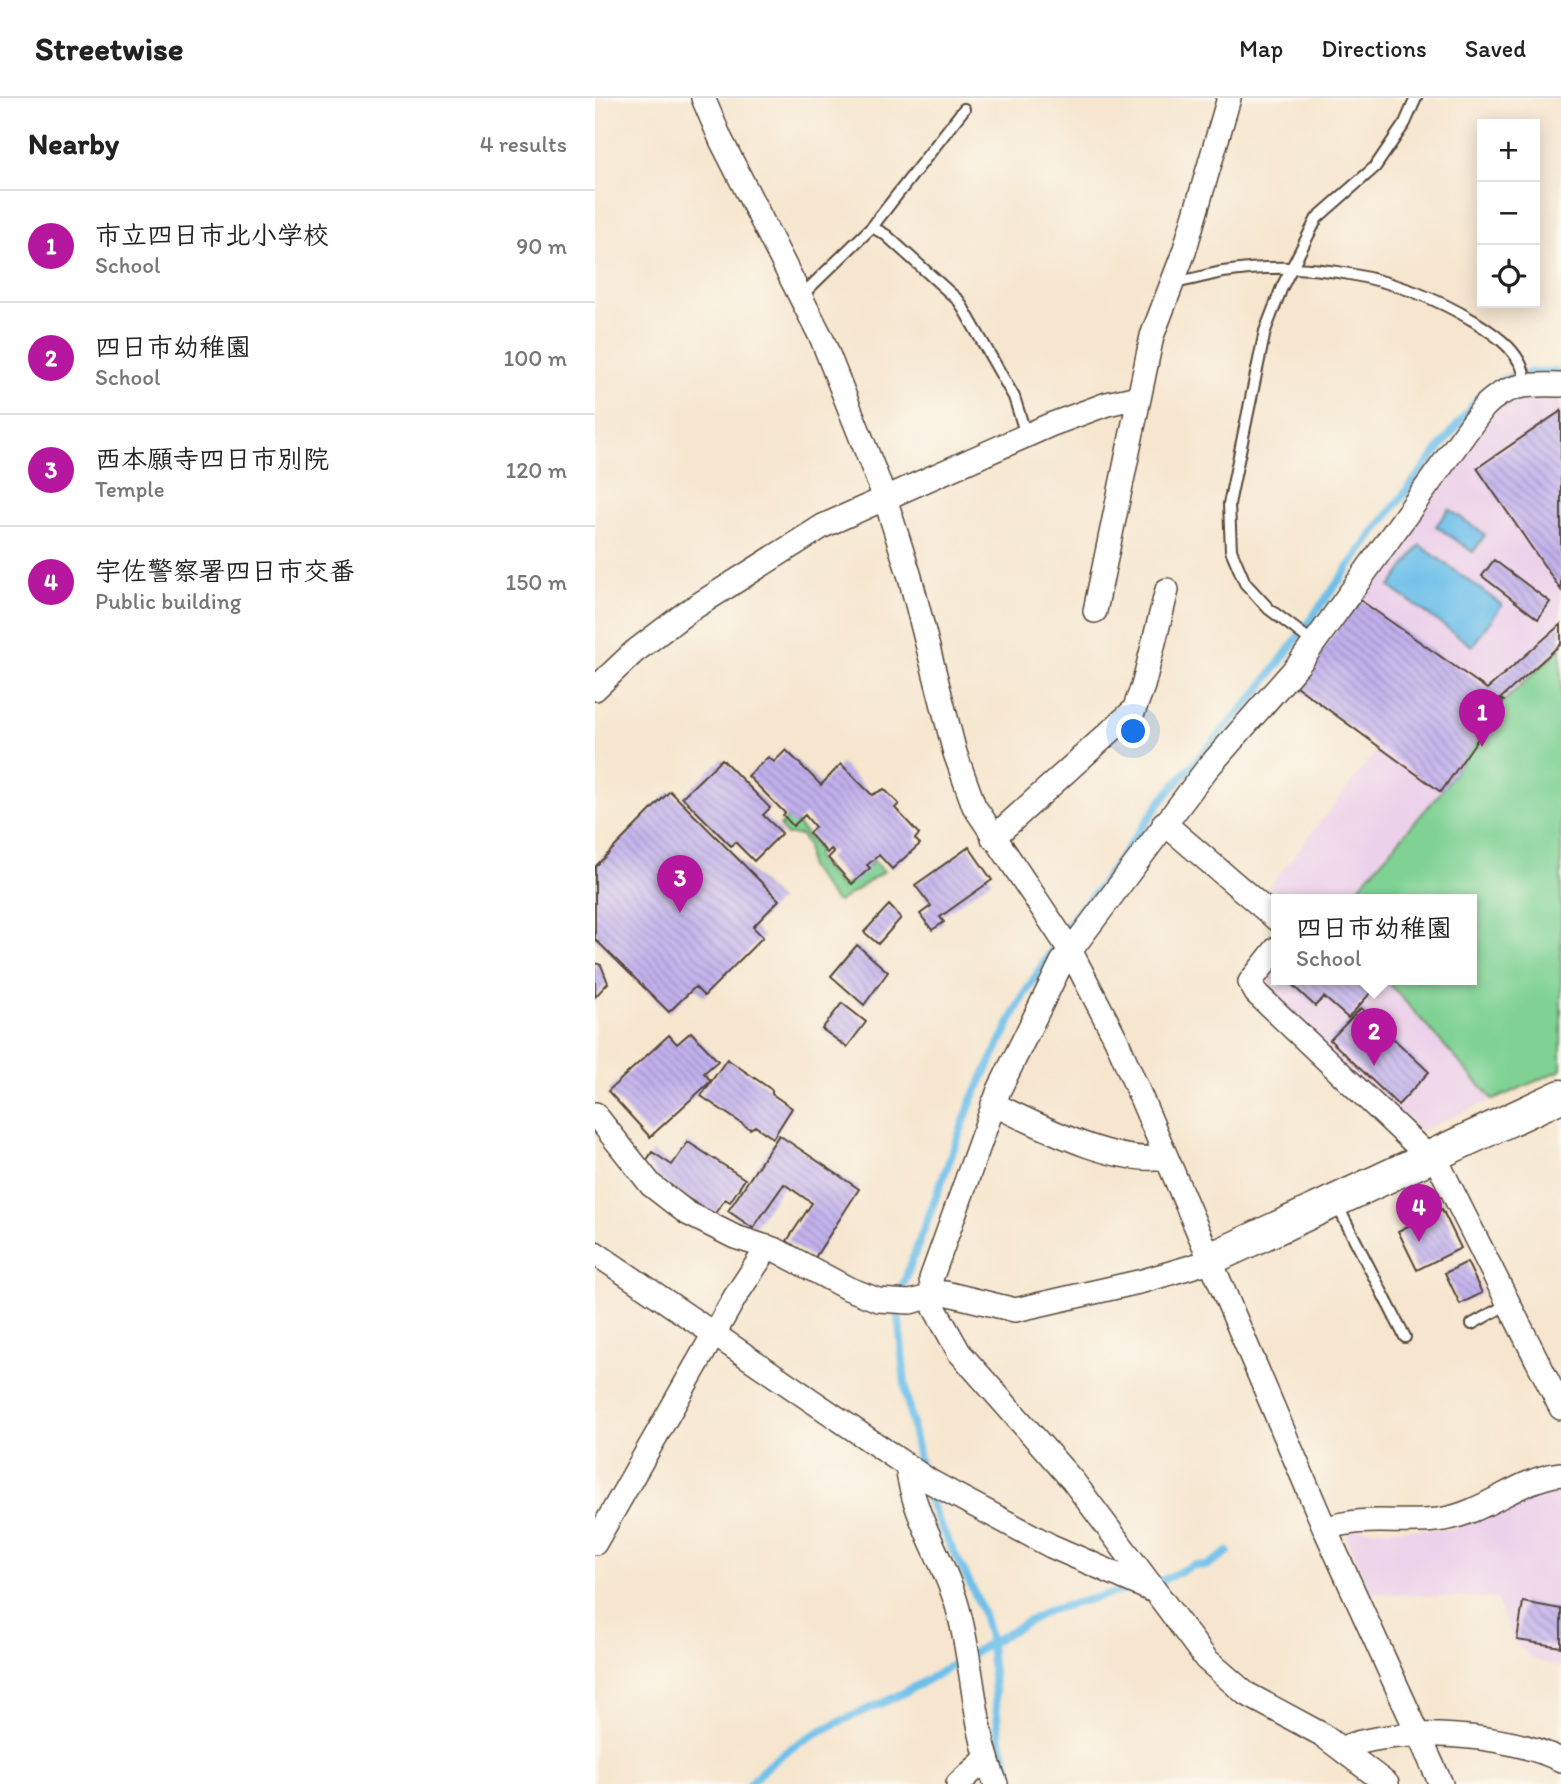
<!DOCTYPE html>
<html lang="en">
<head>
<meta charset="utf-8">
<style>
  :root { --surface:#fff; --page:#f2f2f2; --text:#222; --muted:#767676; --line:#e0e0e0; --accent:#b5179e }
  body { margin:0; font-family:Itim,"Klee One",sans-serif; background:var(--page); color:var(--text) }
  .controls { position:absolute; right:21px; top:21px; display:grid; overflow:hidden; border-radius:0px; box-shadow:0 4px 18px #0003 }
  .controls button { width:63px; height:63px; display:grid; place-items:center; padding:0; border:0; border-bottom:2px solid var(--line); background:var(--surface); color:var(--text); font:35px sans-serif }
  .you { position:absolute; left:539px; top:634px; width:24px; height:24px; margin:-18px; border:5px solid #fff; border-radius:50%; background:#1a73e8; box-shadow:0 0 0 10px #1a73e833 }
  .badge { display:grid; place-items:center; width:46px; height:46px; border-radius:50%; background:var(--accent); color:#fff; font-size:23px; font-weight:700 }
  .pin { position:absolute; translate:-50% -58px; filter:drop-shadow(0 2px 4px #0008) }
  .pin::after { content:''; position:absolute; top:37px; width:24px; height:21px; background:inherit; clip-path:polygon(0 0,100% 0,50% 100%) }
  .popup { position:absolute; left:676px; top:796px; width:206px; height:91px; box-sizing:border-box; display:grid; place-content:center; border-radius:0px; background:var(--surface); filter:drop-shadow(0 2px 5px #0005); font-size:23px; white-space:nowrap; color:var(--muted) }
  .popup b { font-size:26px; color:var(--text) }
  .popup::after { content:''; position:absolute; left:50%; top:100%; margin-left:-14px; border:14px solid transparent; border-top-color:var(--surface) }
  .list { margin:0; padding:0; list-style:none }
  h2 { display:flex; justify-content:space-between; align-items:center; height:91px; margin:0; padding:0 28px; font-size:30px }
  h2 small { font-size:23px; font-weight:400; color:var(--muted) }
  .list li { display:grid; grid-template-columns:46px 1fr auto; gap:21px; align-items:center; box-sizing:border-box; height:112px; padding:0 28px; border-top:2px solid var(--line) }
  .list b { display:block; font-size:26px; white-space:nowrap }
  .list p { margin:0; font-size:23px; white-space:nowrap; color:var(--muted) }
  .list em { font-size:23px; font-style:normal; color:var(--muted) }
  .icon { flex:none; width:38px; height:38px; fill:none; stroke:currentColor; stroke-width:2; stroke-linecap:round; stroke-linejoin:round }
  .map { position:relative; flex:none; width:966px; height:1686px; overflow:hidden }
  header { display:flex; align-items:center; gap:42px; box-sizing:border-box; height:98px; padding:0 35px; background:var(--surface); border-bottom:2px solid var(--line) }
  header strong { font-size:33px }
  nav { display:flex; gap:38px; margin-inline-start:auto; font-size:24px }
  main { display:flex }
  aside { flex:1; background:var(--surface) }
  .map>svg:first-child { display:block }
  .built { fill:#ecd1ea }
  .green { fill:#7fd294; stroke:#5d7e59; stroke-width:2 }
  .water { fill:#6ec0ea; stroke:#547584; stroke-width:2 }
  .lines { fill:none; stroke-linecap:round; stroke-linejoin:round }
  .stream { stroke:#6ec0ea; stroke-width:8 }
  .building { fill:url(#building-back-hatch) }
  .lane-casing { stroke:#574639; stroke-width:14 }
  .street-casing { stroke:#574639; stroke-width:26 }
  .secondary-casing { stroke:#574639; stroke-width:35 }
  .lane { stroke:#fff; stroke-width:10 }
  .street { stroke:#fff; stroke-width:23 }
  .secondary { stroke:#fff; stroke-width:32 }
</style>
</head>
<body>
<header>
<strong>Streetwise</strong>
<nav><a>Map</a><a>Directions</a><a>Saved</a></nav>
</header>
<main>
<aside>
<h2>Nearby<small>4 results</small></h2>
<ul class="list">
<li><span class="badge">1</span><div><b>市立四日市北小学校</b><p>School</p></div><em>90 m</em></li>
<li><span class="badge">2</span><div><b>四日市幼稚園</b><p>School</p></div><em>100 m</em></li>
<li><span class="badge">3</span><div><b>西本願寺四日市別院</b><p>Temple</p></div><em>120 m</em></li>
<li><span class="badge">4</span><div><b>宇佐警察署四日市交番</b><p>Public building</p></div><em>150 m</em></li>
</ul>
</aside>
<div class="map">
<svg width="966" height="1686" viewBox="0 0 966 1686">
  <defs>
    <pattern id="building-back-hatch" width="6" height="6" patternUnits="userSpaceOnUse" patternTransform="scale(1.75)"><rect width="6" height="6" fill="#c1b1ed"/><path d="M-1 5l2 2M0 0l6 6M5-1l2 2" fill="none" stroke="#9e90bf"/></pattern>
  </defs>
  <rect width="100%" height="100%" fill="#fbf7ec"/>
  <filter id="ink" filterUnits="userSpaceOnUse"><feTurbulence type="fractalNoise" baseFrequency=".0143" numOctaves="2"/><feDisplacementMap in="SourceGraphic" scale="14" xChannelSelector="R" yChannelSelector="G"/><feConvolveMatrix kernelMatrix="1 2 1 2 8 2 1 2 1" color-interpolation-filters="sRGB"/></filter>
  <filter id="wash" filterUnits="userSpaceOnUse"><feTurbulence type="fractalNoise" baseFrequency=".00686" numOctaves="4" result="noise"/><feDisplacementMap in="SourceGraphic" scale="28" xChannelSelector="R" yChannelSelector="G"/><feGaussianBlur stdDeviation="1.57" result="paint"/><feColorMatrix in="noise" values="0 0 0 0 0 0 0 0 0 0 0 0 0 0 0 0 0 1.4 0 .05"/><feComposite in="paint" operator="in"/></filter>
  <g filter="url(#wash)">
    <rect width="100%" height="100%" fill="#f6e6cf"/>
    <path class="built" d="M966 299V972L825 1033 809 1025 664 892 681 864V882H877V802H681V809L667 798 783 651 695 587 900 310 933 300Z
      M966 1389V1569L939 1562 919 1544 901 1501 776 1495 748 1431H858L946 1394Z"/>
    <path class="green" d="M966 550V972L898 1002 791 882H877V802H762L761 792 846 694 909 603Z
      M191 721 200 723 224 752 221 761 247 790 279 763 289 773 243 804C229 795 226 781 214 770L212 748 206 737H191L185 728Z"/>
    <path class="water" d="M854 411 890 437 878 454 841 428Z
      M825 447 907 507 877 548 795 489Z"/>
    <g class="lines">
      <path class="stream" d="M326 1371 311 1296 302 1203 377 1002 427 900 472 827 504 790 569 699 662 595 778 436 888 294C913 276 935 272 966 274
        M557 1487 599 1467 611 1468 633 1454
        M155 1686C189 1646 240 1625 287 1605 324 1589 360 1565 395 1545 387 1488 344 1442 330 1387
        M419 1686 404 1638 395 1545 452 1513 537 1490"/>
    </g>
    <g id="blocks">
      <path class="building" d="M966 313V492L882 370Z
        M899 462 955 504 943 521 887 478Z
        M765 502 892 591 966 526V546L905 601 909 603 846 694 701 588Z
        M191 652 226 687 246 666 277 697 289 691 304 706 300 710 324 736 320 741 325 746 297 771 284 757 272 767 275 770 257 786 233 760 239 754 236 751 232 755 214 735 220 729 210 717 198 728 188 717 190 715 153 678 173 659 179 664Z
        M127 661 175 710 168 717 187 735 159 763 140 744 136 748 87 699Z
        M75 693 184 802 158 829 168 839 109 898 100 889 74 914 0 841V769Z
        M374 749 397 782 345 819 349 824 337 832 325 816 336 808 320 787Z
        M294 807 306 820 283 846 269 834Z
        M262 847 293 874 269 907 236 878Z
        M0 865 6 867 13 885 0 899Z
        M692 882H768L778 892 753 920 729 899 720 908Z
        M247 905 271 924 252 949 227 931Z
        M766 910 834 974 803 1007 735 942Z
        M96 934 123 963 109 975 116 983 55 1039 13 993 74 937 82 946Z
        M132 961 177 992V996L197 1010 178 1040 160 1028 155 1031 106 998Z
        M184 1037 264 1091 219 1161 192 1143 217 1105 189 1086 158 1130 133 1113Z
        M93 1044 150 1081 135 1104 130 1101 119 1117 66 1083 51 1064 57 1054 77 1067Z
        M847 1111 866 1150 822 1172 803 1133Z
        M872 1164 887 1195 865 1206 850 1175Z
        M928 1504 966 1511V1549L922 1542Z"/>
    </g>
  </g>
  <g filter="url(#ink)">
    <use href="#blocks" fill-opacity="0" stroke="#574639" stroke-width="2"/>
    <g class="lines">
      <defs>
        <path id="lane" d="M277 129 291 137 364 203 419 299 431 337
          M577 185C594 183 611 177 628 174 715 161 805 178 879 223 903 238 929 256 931 286
          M206 198 277 129 369 11
          M719 545 674 511 650 485 636 452 634 406 670 233 687 189 722 120 780 69 810 25 821 0
          M741 1105 810 1239
          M877 1226 913 1206"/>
        <path id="street" d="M108 0 126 42 227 241 290 400 315 479 360 655 379 708 475 852 521 941 730 1431 846 1686
          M500 513 557 238 589 154 634 0
          M0 591 39 554 92 514 228 428 455 327 512 306 543 299
          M569 725 681 821
          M398 740 539 612 548 588 572 492
          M681 851 655 884 661 895 834 1059
          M398 1006C445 1028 520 1068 571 1059
          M0 1016 56 1087 92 1115 140 1139 181 1152 252 1190 283 1202 315 1204 350 1195 420 1212 548 1183 616 1163
          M839 1057 966 1310
          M0 1155 336 1384 456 1448 559 1493
          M312 1368C318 1417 346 1457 361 1504 379 1563 377 1628 401 1686
          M730 1431C769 1416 809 1428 849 1421 890 1414 924 1381 966 1376
          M0 1445 140 1199 173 1149
          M747 1650C806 1628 910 1635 966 1662
          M363 1686 392 1660
          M792 1686 726 1636 650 1595 611 1561 478 1383 364 1254 340 1211 336 1181 404 992 467 864 611 672 704 566 889 309C912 285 935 286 966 287"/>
        <path id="secondary" d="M615 1161 966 998"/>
      </defs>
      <use href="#lane" class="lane-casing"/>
      <use href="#street" class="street-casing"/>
      <use href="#secondary" class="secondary-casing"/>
      <use href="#lane" class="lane"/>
      <use href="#street" class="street"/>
      <use href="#secondary" class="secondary"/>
    </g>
  </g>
</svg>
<div class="controls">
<button>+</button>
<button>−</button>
<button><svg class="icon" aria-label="locate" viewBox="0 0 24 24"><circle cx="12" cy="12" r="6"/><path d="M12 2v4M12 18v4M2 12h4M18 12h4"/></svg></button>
</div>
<div class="you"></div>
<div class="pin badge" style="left:887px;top:649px">1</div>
<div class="pin badge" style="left:779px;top:968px">2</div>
<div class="popup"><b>四日市幼稚園</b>School</div>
<div class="pin badge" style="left:85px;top:815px">3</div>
<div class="pin badge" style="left:824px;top:1144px">4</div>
</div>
</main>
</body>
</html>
